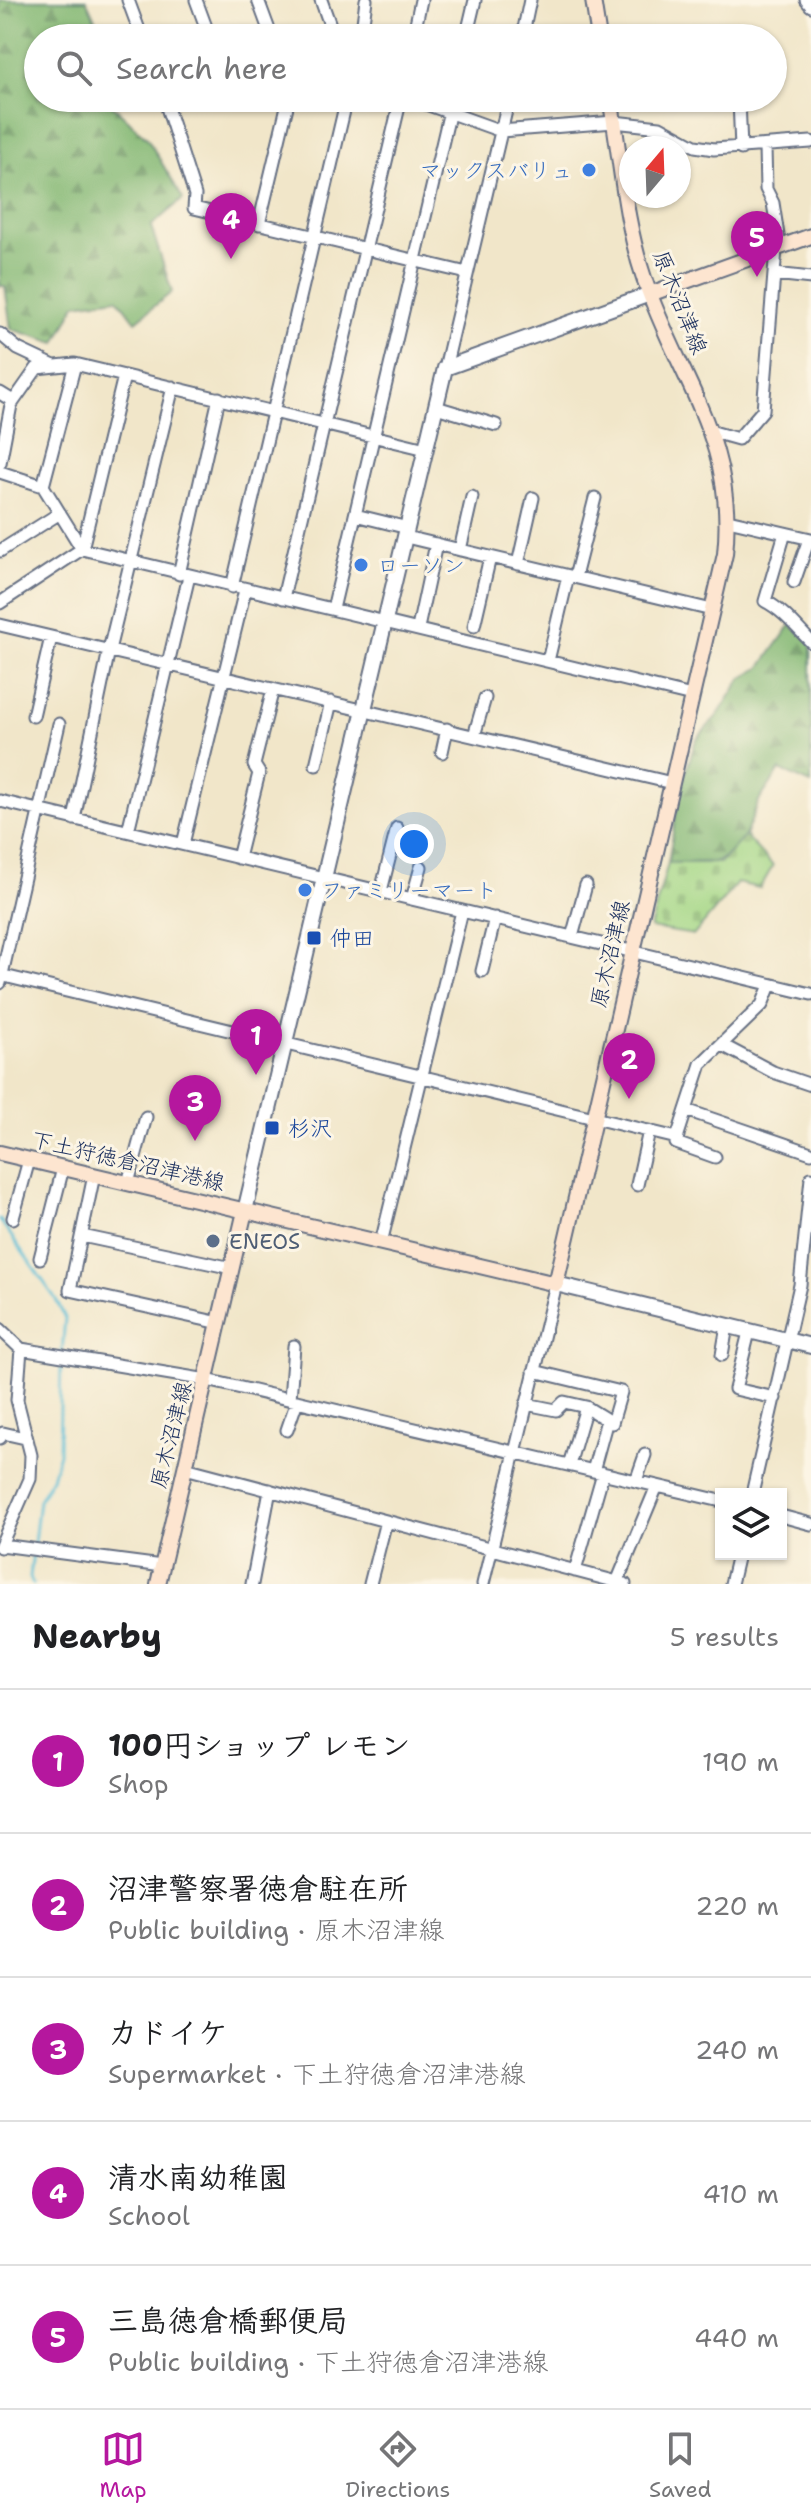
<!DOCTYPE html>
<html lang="en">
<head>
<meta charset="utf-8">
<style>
  :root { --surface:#fff; --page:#f6f6f6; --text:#202124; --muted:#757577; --line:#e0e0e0; --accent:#b5179e }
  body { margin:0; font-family:"Shantell Sans","Klee One",sans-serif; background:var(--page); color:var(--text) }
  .controls { position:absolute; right:24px; bottom:24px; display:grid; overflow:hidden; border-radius:0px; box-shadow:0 2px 6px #0004 }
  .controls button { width:72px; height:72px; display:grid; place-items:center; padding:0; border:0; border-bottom:2px solid var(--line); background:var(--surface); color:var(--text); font:40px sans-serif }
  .compass { position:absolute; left:619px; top:136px; width:72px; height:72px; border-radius:50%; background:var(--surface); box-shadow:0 2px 6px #0004; rotate:19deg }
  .you { position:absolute; left:414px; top:844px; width:28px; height:28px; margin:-20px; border:6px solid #fff; border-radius:50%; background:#1a73e8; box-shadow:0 0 0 12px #1a73e833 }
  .badge { display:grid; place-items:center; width:52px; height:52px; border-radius:50%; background:var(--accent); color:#fff; font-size:26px; font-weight:700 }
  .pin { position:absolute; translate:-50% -66px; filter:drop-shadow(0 2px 4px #0008) }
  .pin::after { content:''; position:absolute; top:42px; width:28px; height:24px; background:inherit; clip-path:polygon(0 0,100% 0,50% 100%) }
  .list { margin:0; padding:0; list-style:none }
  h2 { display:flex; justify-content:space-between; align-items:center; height:104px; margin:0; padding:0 32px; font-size:34px }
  h2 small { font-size:26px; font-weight:400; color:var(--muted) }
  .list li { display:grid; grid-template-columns:52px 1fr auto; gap:24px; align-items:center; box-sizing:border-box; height:144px; padding:0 32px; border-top:2px solid var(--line) }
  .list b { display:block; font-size:30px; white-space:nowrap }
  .list p { margin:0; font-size:26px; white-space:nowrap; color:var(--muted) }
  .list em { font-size:26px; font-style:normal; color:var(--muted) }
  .icon { flex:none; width:44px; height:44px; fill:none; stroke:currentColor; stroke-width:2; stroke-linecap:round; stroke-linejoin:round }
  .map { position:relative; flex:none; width:811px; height:1584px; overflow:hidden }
  .search { position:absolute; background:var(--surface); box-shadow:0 2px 6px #0004; left:24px; right:24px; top:24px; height:88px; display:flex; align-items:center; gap:20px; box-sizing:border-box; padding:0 28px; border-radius:44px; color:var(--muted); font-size:30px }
  .sheet { height:824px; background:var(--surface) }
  nav { display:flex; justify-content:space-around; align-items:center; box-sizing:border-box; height:112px; border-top:2px solid var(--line); background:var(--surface); font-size:22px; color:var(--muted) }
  nav a { display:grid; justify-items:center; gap:4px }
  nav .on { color:var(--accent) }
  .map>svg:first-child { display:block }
  .forest { fill:url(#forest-firs); stroke:#4f7468; stroke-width:2 }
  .cemetery { fill:url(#cemetery-stones); stroke:#608372; stroke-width:2 }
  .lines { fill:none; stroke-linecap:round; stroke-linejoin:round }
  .stream { stroke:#56bbd4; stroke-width:3 }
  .minor-casing { stroke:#666f83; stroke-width:15 }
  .tertiary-casing { stroke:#666f83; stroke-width:18 }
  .secondary-casing { stroke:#666f83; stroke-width:18 }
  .minor { stroke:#fff; stroke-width:11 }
  .tertiary { stroke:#fff; stroke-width:14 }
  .secondary { stroke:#fde5d0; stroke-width:14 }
  .shop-dot { fill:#3f7fe0; stroke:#fcf5e5; stroke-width:3 }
  .transit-dot { fill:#1a4fb4; stroke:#fcf5e5; stroke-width:3 }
  .service-dot { fill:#5c6f8a; stroke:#fcf5e5; stroke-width:3 }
  .labels { text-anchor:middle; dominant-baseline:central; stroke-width:6; stroke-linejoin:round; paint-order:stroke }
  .shop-label { font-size:22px; fill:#366cbe; stroke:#fcf5e5; text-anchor:start }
  .street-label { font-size:22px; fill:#1b2f5e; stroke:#fcf5e5 }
  .transit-label { font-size:22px; fill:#164399; stroke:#fcf5e5; text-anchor:start }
  .service-label { font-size:22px; fill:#4e5e75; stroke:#fcf5e5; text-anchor:start }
</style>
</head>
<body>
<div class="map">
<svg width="811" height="1584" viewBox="0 0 811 1584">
  <defs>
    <pattern id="forest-firs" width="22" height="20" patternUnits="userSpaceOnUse" patternTransform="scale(2)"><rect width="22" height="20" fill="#83b873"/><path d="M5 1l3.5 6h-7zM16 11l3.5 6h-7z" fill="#6a9662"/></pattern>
    <pattern id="cemetery-stones" width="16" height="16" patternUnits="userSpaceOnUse" patternTransform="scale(2)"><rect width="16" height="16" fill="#a4d786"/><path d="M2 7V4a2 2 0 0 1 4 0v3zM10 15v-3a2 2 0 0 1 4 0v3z" fill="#8db976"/></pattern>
  </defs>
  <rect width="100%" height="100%" fill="#fcf5e5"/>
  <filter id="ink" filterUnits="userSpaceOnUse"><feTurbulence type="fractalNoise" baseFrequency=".0125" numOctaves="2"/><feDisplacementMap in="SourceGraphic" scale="16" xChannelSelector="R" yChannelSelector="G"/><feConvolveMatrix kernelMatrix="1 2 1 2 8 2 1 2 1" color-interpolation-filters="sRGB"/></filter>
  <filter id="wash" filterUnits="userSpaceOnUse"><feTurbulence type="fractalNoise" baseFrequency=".006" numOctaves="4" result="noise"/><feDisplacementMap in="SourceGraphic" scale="32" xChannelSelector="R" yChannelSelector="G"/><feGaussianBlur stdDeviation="1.8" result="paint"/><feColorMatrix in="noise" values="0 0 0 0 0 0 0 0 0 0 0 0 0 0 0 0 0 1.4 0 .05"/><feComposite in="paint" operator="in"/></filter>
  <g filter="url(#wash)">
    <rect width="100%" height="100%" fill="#f1e6c9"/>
    <path class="forest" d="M0 0H86L104 38H38V98H110L111 104 147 138 183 199 151 226 172 292 136 321 117 298 76 304 56 343 11 329 5 286H0Z
      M791 625 811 643V784L780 770 759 801 745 836 734 850 717 862 668 863 680 790 696 740 718 715 741 679 760 668Z"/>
    <path class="cemetery" d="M745 836 773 866 760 888 737 883 694 935 650 928 668 863H720Z"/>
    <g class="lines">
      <path class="stream" d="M0 1220 55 1298 65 1318 62 1352
        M33 1584 30 1577 39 1500 52 1478 59 1453 61 1360"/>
    </g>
  </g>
  <g filter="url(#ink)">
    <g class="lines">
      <defs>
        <path id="minor" d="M128 0 142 38
          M196 0 210 38
          M258 0 272 38
          M321 0 330 25V38
          M806 0 811 6
          M361 38 366 0
          M413 38 421 0
          M466 38 475 0
          M522 38 530 0
          M164 98 195 195 194 208 467 273
          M409 98 501 131 614 122 660 127 695 146 714 149 811 142
          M739 99 741 149
          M765 148 766 189 773 203 780 248
          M259 224 289 98
          M775 274 811 278
          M0 334 18 349 54 366
          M445 368 509 98
          M0 393 13 401
          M436 407 496 425
          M713 432 738 439 763 410 776 249
          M426 449 75 364 43 486 82 549 692 696
          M0 463 11 405 37 368 75 364
          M0 472 43 486
          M355 515 408 528
          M728 520 811 539
          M785 533 765 601C783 610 797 628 811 642
          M406 537 712 610
          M460 550 472 497
          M0 551 60 513
          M518 564 533 498
          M179 574 219 398
          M575 577 595 498
          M794 582 809 539
          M232 587 347 98
          M283 598 401 98
          M0 603 82 549 124 376
          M333 609 453 98
          M0 625 672 783
          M474 626 490 557
          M418 628 436 544
          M548 661 568 576
          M33 716 51 637
          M474 736 485 698
          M442 752 447 729
          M316 765 331 702
          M0 801 811 994
          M74 819 109 650 173 387
          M128 831 189 576
          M183 844 245 590
          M238 858 259 773 254 765 273 689
          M381 891 397 828
          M412 899 421 867
          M572 937 586 885
          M482 971 495 918
          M0 975 677 1138 686 1110 811 1153
          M0 983 59 724
          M722 1045 773 1072 811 1085
          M686 1110 701 1064 762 1005 770 985
          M678 1136 676 1143 715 1157
          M94 1175 70 1290 220 1323
          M128 1183 146 1117
          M637 1185 649 1131
          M13 1218 29 1160
          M82 1236 232 1268
          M381 1243 462 911
          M40 1258 63 1168
          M0 1329 21 1349 17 1400 31 1455 30 1479 0 1547
          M749 1332 735 1389 775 1398
          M21 1349 207 1380 721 1501
          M722 1355 727 1326
          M290 1399 294 1346
          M526 1404 556 1410 564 1402 586 1407 612 1423 621 1392 534 1371
          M287 1430 297 1401
          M0 1438 3 1433 25 1438
          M569 1465 586 1407
          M185 1468 625 1584
          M593 1471 607 1420
          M636 1481 645 1455
          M752 1494 800 1285 811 1178
          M781 1516 811 1524
          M1 1545 162 1566
          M575 1571 603 1473
          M617 1582 657 1486
          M252 1584 270 1490
          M370 1584 386 1521
          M483 1584 556 1284
          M731 1584 738 1554"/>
        <path id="tertiary" d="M245 1211 445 368 650 294
          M556 1284 811 1346"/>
        <path id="secondary" d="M593 0 599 38
          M650 294 811 236
          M0 1153 556 1284 725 554C737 440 678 379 644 278 624 219 621 158 610 98
          M158 1584 245 1211"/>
      </defs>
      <use href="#minor" class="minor-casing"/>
      <use href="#tertiary" class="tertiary-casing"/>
      <use href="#secondary" class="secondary-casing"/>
      <use href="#minor" class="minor"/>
      <use href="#tertiary" class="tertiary"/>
      <use href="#secondary" class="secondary"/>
    </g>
  </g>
  <g class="shop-dot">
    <circle cx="589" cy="170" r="8"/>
    <circle cx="361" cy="565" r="8"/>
    <circle cx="305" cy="890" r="8"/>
  </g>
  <g class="transit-dot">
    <rect x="306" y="930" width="16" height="16" rx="4"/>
    <rect x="264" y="1120" width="16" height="16" rx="4"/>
  </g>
  <circle class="service-dot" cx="213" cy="1241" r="8"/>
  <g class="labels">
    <g class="shop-label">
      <text x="573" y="170" text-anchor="end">マックスバリュ</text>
      <text x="377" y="565">ローソン</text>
      <text x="321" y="890">ファミリーマート</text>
    </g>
    <g class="street-label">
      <text transform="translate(680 302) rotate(68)">原木沼津線</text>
      <text transform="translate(610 954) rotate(-77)">原木沼津線</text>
      <text transform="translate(128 1161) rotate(13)">下土狩徳倉沼津港線</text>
      <text transform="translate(171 1435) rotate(-76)">原木沼津線</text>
    </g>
    <g class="transit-label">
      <text x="330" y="938">仲田</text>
      <text x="288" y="1128">杉沢</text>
    </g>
    <g class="service-label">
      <text x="229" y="1241">ENEOS</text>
    </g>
  </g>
</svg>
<div class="controls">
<button><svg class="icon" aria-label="layers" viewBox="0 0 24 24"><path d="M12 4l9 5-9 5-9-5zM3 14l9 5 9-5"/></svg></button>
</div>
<svg class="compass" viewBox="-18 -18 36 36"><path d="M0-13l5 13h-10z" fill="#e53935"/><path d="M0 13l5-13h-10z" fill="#757577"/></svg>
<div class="you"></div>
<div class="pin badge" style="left:256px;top:1075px">1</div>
<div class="pin badge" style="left:629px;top:1099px">2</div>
<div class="pin badge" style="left:195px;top:1141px">3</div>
<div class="pin badge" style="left:231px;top:259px">4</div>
<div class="pin badge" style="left:757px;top:277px">5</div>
<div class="search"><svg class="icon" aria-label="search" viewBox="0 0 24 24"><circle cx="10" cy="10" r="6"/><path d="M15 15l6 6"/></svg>Search here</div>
</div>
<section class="sheet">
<h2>Nearby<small>5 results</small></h2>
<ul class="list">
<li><span class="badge">1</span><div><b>100円ショップ レモン</b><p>Shop</p></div><em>190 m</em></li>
<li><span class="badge">2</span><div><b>沼津警察署徳倉駐在所</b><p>Public building · 原木沼津線</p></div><em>220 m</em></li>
<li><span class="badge">3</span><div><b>カドイケ</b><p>Supermarket · 下土狩徳倉沼津港線</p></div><em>240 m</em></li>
<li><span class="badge">4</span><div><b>清水南幼稚園</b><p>School</p></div><em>410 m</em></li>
<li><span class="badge">5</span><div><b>三島徳倉橋郵便局</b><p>Public building · 下土狩徳倉沼津港線</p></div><em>440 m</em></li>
</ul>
</section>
<nav>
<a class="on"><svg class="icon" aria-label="map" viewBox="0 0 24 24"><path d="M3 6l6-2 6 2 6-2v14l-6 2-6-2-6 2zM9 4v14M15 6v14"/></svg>Map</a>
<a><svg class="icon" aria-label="directions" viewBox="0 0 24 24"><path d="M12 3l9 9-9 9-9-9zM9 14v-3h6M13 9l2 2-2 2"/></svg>Directions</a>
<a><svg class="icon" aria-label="saved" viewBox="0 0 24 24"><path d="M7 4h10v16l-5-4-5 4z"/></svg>Saved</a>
</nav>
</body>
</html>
